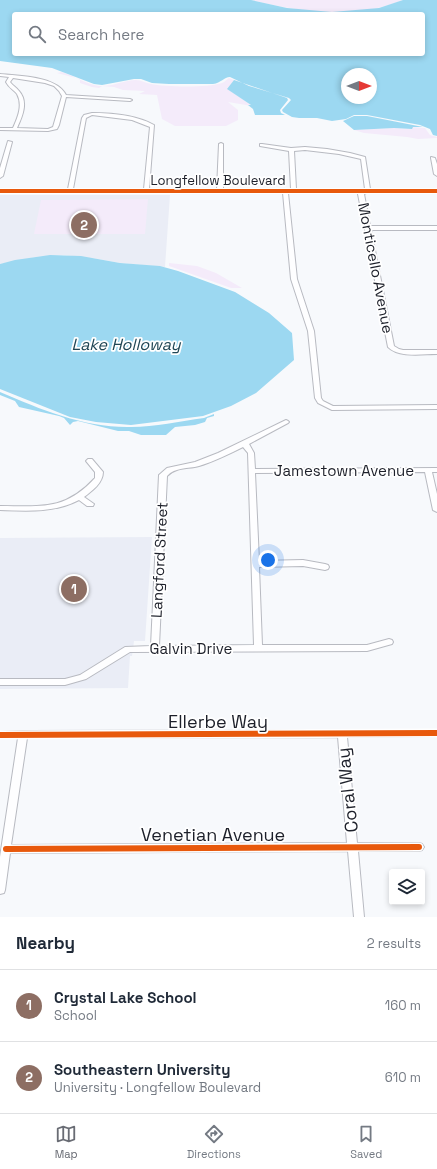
<!DOCTYPE html>
<html lang="en">
<head>
<meta charset="utf-8">
<style>
  :root { --surface:#fff; --page:#f2f2f3; --text:#1f2937; --muted:#747a83; --line:#e0e1e3; --accent:#696c74 }
  body { margin:0; font-family:"Space Grotesk",sans-serif; background:var(--page); color:var(--text) }
  .controls { position:absolute; right:12px; bottom:12px; display:grid; overflow:hidden; border-radius:4px; box-shadow:0 2px 6px #0003 }
  .controls button { width:36px; height:36px; display:grid; place-items:center; padding:0; border:0; border-bottom:1px solid var(--line); background:var(--surface); color:var(--text); font:20px sans-serif }
  .compass { position:absolute; left:341px; top:68px; width:36px; height:36px; border-radius:50%; background:var(--surface); box-shadow:0 2px 6px #0003; rotate:90deg }
  .you { position:absolute; left:268px; top:560px; width:14px; height:14px; margin:-10px; border:3px solid #fff; border-radius:50%; background:#1a73e8; box-shadow:0 0 0 6px #1a73e833 }
  .badge { display:grid; place-items:center; width:26px; height:26px; border-radius:50%; background:var(--accent); color:#fff; font-size:13px; font-weight:700 }
  .pin { position:absolute; translate:-50% -50%; border:2px solid #fff; box-shadow:0 1px 4px #0006 }
  .list { margin:0; padding:0; list-style:none }
  h2 { display:flex; justify-content:space-between; align-items:center; height:52px; margin:0; padding:0 16px; font-size:17px }
  h2 small { font-size:13px; font-weight:400; color:var(--muted) }
  .list li { display:grid; grid-template-columns:26px 1fr auto; gap:12px; align-items:center; box-sizing:border-box; height:72px; padding:0 16px; border-top:1px solid var(--line) }
  .list b { display:block; font-size:15px; white-space:nowrap }
  .list p { margin:0; font-size:13px; white-space:nowrap; color:var(--muted) }
  .list em { font-size:13px; font-style:normal; color:var(--muted) }
  .icon { flex:none; width:22px; height:22px; fill:none; stroke:currentColor; stroke-width:2; stroke-linecap:round; stroke-linejoin:round }
  .map { position:relative; flex:none; width:437px; height:917px; overflow:hidden }
  .search { position:absolute; background:var(--surface); box-shadow:0 2px 6px #0003; left:12px; right:12px; top:12px; height:44px; display:flex; align-items:center; gap:10px; box-sizing:border-box; padding:0 14px; border-radius:4px; color:var(--muted); font-size:15px }
  .sheet { height:196px; background:var(--surface) }
  nav { display:flex; justify-content:space-around; align-items:center; box-sizing:border-box; height:56px; border-top:1px solid var(--line); background:var(--surface); font-size:11px; color:var(--muted) }
  nav a { display:grid; justify-items:center; gap:2px }
  nav .on { color:var(--accent) }
  .map>svg:first-child { display:block }
  .built { fill:#eaedf6 }
  .green { fill:#f4ebfa }
  .water { fill:#9cd8f1; fill-rule:evenodd }
  .lines { fill:none; stroke-linecap:round; stroke-linejoin:round }
  .minor-casing { stroke:#b8bac1; stroke-width:2 }
  .minor { fill:#fefeff; fill-rule:evenodd }
  .cycleway-far1-casing { stroke:#fff; stroke-width:6 }
  .cycleway-casing { stroke:#fff; stroke-width:9 }
  .cycleway-far1 { stroke:#e8590c; stroke-width:4 }
  .cycleway { stroke:#e8590c; stroke-width:6 }
  .labels { text-anchor:middle; dominant-baseline:central; stroke-width:3.5; stroke-linejoin:round; paint-order:stroke }
  .far-street-label { font-size:13px; fill:#1d202a; stroke:#fff }
  .street-label { font-size:15px; fill:#1d202a; stroke:#fff }
  .water-label { font-size:16px; font-style:italic; fill:#204655; stroke:#fff }
  .near-street-label { font-size:18px; fill:#1d202a; stroke:#fff }
</style>
</head>
<body>
<div class="map">
<svg width="437" height="917" viewBox="0 0 437 917">
  <rect width="100%" height="100%" fill="#f7f9fc"/>
  <path class="built" d="M0 195H170L165 267 120 263 98 259 64 255 36 257 0 264Z
    M152 537 145 641H134L132 656H130L128 688 0 689V538Z"/>
  <path class="green" d="M251 0H403C355 20 300 12 251 0Z
    M62 72C74 76 86 84 99 86 112 87 124 80 136 80 141 80 146 83 151 84 165 87 208 88 222 83 225 82 227 79 229 78L234 80 228 89 252 106 228 102 238 110V120L226 126H175L162 119 157 95 139 94 145 91 123 90 114 87 102 86 99 88 92 87 80 83V79L57 73Z
    M412 127 425 128 430 135 437 137V138L418 139 407 137 364 133 354 130 394 128 412 129Z
    M148 199 145 234H34L41 200Z
    M169 263 197 266 216 273 242 288H231L169 266Z"/>
  <path class="water" d="M0 0H251L287 8 332 12 379 8 403 0H437V136L433 135 430 129 420 125 367 115H354L346 119 332 121 317 118H299L292 117 283 112 282 110 291 100 289 98 249 86 230 77C224 77 221 83 213 84H169L152 83 141 79H134L102 85 94 84 52 68 0 61ZM14 14H423V54H14ZM347 74H371V98H347Z
    M234 80 287 98 288 100 280 110 281 113 285 115H255L253 109 248 105H251L227 89Z
    M354 116H367L423 127H413L412 129 394 128 354 130 343 121Z
    M50 255 81 256 120 263 160 266 178 271 235 292 269 313 292 333 294 360 256 393 231 406 203 416 131 425 96 422 70 417 0 389V264L15 260Z
    M0 392C42 410 85 428 131 427 155 427 180 421 204 418L214 414V416L207 418 205 422 195 425 175 427 166 435H141L129 431H118L78 421 73 422 70 425 64 418 59 416 19 407 15 401 0 395Z"/>
  <g class="lines">
    <defs>
      <path id="minor" d="M0 74C19 76 57 76 66 95L130 99 132 100 130 101 66 97 59 125 57 129 48 131 0 130V128H13C18 117 23 105 17 94 14 90 9 88 6 82L9 77 0 76ZM13 78 45 83 54 86 59 91 62 96 53 127 48 129 17 128C22 117 29 102 19 91 16 87 13 86 10 82Z
        M92 113C112 113 136 115 154 125L149 189H217L219 144 221 143 223 144V189H291L289 151 260 146V144H262L291 148 305 147 327 149 350 153 365 157 370 189H437V193H366L364 194 370 226H437V230H371L394 346 399 349 403 350H437V354C422 354 399 358 388 347L358 194 360 193H288L297 279 314 331 321 398 323 401 333 406 437 405V409L332 410 318 403 315 398 308 331 291 279 283 193H0V189H68L82 118 84 115ZM92 115 132 120 150 127 144 189H73L86 118ZM305 150 339 154 361 159 365 189H296L294 151Z
        M8 141 12 142 3 176 0 178V168Z
        M431 157 435 158 437 164V176L434 174 431 158Z
        M286 420 288 421 289 422 288 423 249 444 254 453 255 469 437 468V472H432L437 494V512L433 510 425 472 255 473 259 561 303 560 325 564 328 565 329 567 328 569 325 570 303 566 259 567 262 645H367L389 639 392 640 393 642 392 644 367 651 130 652 86 679 65 685H0V679H65L80 675 125 647 151 646 159 475 167 468 195 462 218 453ZM243 447 248 453 254 645 159 646 167 476C175 467 188 469 199 466 215 461 229 454 243 447Z
        M88 459H92L103 472C103 483 92 491 84 497L94 504 93 506H87L79 500C54 513 27 511 0 510V506C41 506 65 511 95 478V472L86 461Z
        M437 730V736L347 737 357 843H419L422 844 424 847 422 850 419 851H358L364 917H354L348 851 10 853 5 890 4 893 0 894V857L18 738H0V732L23 731H26ZM338 737 347 843 11 845 27 738Z"/>
    </defs>
    <use href="#minor" class="minor-casing"/>
    <use href="#minor" class="minor"/>
    <defs>
      <path id="cycleway-far1" d="M0 191H437"/>
      <path id="cycleway" d="M0 735 437 733
        M6 849 419 847"/>
    </defs>
    <use href="#cycleway-far1" class="cycleway-far1-casing"/>
    <use href="#cycleway" class="cycleway-casing"/>
    <use href="#cycleway-far1" class="cycleway-far1"/>
    <use href="#cycleway" class="cycleway"/>
  </g>
  <g class="labels">
    <g class="far-street-label">
      <text x="218" y="180">Longfellow Boulevard</text>
    </g>
    <g class="street-label">
      <text transform="translate(376 268) rotate(79)">Monticello Avenue</text>
      <text x="344" y="470">Jamestown Avenue</text>
      <text transform="translate(159 560) rotate(-87)">Langford Street</text>
      <text x="191" y="648">Galvin Drive</text>
    </g>
    <g class="water-label">
      <text x="126" y="344">Lake Holloway</text>
    </g>
    <g class="near-street-label">
      <text x="218" y="721">Ellerbe Way</text>
      <text transform="translate(347 790) rotate(-96)">Coral Way</text>
      <text x="213" y="834">Venetian Avenue</text>
    </g>
  </g>
</svg>
<div class="controls">
<button><svg class="icon" aria-label="layers" viewBox="0 0 24 24"><path d="M12 4l9 5-9 5-9-5zM3 14l9 5 9-5"/></svg></button>
</div>
<svg class="compass" viewBox="-18 -18 36 36"><path d="M0-13l5 13h-10z" fill="#e53935"/><path d="M0 13l5-13h-10z" fill="#747a83"/></svg>
<div class="you"></div>
<div class="pin badge" style="left:74px;top:589px;background:#8d6e63">1</div>
<div class="pin badge" style="left:84px;top:225px;background:#8d6e63">2</div>
<div class="search"><svg class="icon" aria-label="search" viewBox="0 0 24 24"><circle cx="10" cy="10" r="6"/><path d="M15 15l6 6"/></svg>Search here</div>
</div>
<section class="sheet">
<h2>Nearby<small>2 results</small></h2>
<ul class="list">
<li><span class="badge" style="background:#8d6e63">1</span><div><b>Crystal Lake School</b><p>School</p></div><em>160 m</em></li>
<li><span class="badge" style="background:#8d6e63">2</span><div><b>Southeastern University</b><p>University · Longfellow Boulevard</p></div><em>610 m</em></li>
</ul>
</section>
<nav>
<a class="on"><svg class="icon" aria-label="map" viewBox="0 0 24 24"><path d="M3 6l6-2 6 2 6-2v14l-6 2-6-2-6 2zM9 4v14M15 6v14"/></svg>Map</a>
<a><svg class="icon" aria-label="directions" viewBox="0 0 24 24"><path d="M12 3l9 9-9 9-9-9zM9 14v-3h6M13 9l2 2-2 2"/></svg>Directions</a>
<a><svg class="icon" aria-label="saved" viewBox="0 0 24 24"><path d="M7 4h10v16l-5-4-5 4z"/></svg>Saved</a>
</nav>
</body>
</html>
